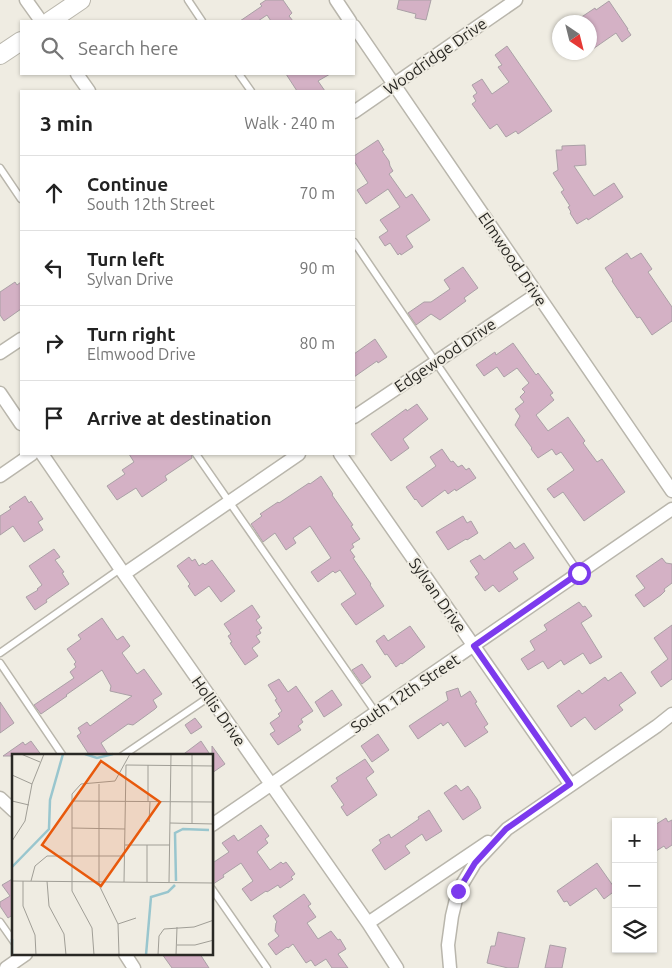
<!DOCTYPE html>
<html lang="en">
<head>
<meta charset="utf-8">
<style>
  :root { --surface:#fff; --page:#f6f6f6; --text:#222; --muted:#767676; --line:#e0e0e0 }
  body { margin:0; font-family:Ubuntu,sans-serif; background:var(--page); color:var(--text) }
  .controls { position:absolute; right:15px; bottom:15px; display:grid; overflow:hidden; border-radius:0px; box-shadow:0 1px 4px #0004 }
  .controls button { width:45px; height:45px; display:grid; place-items:center; padding:0; border:0; border-bottom:1px solid var(--line); background:var(--surface); color:var(--text); font:25px sans-serif }
  .compass { position:absolute; left:552px; top:15px; width:45px; height:45px; border-radius:50%; background:var(--surface); box-shadow:0 1px 4px #0004; rotate:145deg }
  .stop { position:absolute; width:15px; height:15px; margin:-11px; border:4px solid #7c3aed; border-radius:50%; background:#fff }
  .stop.end { background:#7c3aed; border-color:#fff; box-shadow:0 1px 5px #0008 }
  .list { margin:0; padding:0; list-style:none }
  h2 { display:flex; justify-content:space-between; align-items:center; height:65px; margin:0; padding:0 20px; font-size:21px }
  h2 small { font-size:16px; font-weight:400; color:var(--muted) }
  .list li { display:grid; grid-template-columns:32px 1fr auto; gap:15px; align-items:center; box-sizing:border-box; height:75px; padding:0 20px; border-top:1px solid var(--line) }
  .list b { display:block; font-size:19px; white-space:nowrap }
  .list p { margin:0; font-size:16px; white-space:nowrap; color:var(--muted) }
  .list em { font-size:16px; font-style:normal; color:var(--muted) }
  .icon { flex:none; width:28px; height:28px; fill:none; stroke:currentColor; stroke-width:2; stroke-linecap:round; stroke-linejoin:round }
  .map { position:relative; flex:none; width:672px; height:968px; overflow:hidden }
  .search { position:absolute; background:var(--surface); box-shadow:0 1px 4px #0004; left:20px; top:20px; width:335px; height:55px; display:flex; align-items:center; gap:12px; box-sizing:border-box; padding:0 18px; border-radius:0px; color:var(--muted); font-size:19px }
  .panel { position:absolute; background:var(--surface); box-shadow:0 1px 4px #0004; left:20px; top:90px; width:335px; height:365px; border-radius:0px }
  .map>svg:first-child { display:block }
  .building { fill:#d4b1c5; stroke:#aaa0a6 }
  .lines { fill:none; stroke-linecap:round; stroke-linejoin:round }
  .service-casing { stroke:#b9b6ac; stroke-width:9 }
  .minor-casing { stroke:#b9b6ac; stroke-width:15 }
  .secondary-casing { stroke:#b9b6ac; stroke-width:20 }
  .service { stroke:#fff; stroke-width:6 }
  .minor { stroke:#fff; stroke-width:12 }
  .secondary { stroke:#fff; stroke-width:18 }
  .route { stroke:#7c3aed; stroke-width:6 }
  .labels { text-anchor:middle; dominant-baseline:central; stroke-width:4; stroke-linejoin:round; paint-order:stroke }
  .street-label { font-size:16px; fill:#292824; stroke:#efece2 }
  .inset-river { fill:none; stroke:#99c6ce; stroke-width:2.5 }
  .inset-road { fill:none; stroke:#a09e96; stroke-width:1 }
  .view { fill:#e8590c; fill-opacity:0.15; stroke:#e8590c; stroke-width:2.5 }
  .inset-edge { fill:none; stroke:#292824; stroke-width:2.5 }
</style>
</head>
<body>
<div class="map">
<svg width="672" height="968" viewBox="0 0 672 968">
  <rect width="100%" height="100%" fill="#efece2"/>
  <path class="building" d="M266 0H283L292 13 289 16 293 21H271L267 15 258 21H240L262 6 260 4Z
    M399 0H431L426 20 415 18 416 14 397 9Z
    M609 1 628 29H627L631 35 622 42 616 33 590 51V22H574L595 8 596 10Z
    M507 46 552 111 518 134 516 131 506 137 497 124 490 129 472 104 476 101 473 96 477 93 472 85 482 79 492 94 509 82 498 67 502 65 495 55Z
    M286 74H330L318 81 325 91H297Z
    M378 140 384 150 382 151 389 161 390 166 393 171 389 174 406 198 412 194 430 220 406 236 413 247 401 255 400 253 398 255 390 243 385 246 379 237 388 231 380 220 400 207 388 189 366 204 357 190 368 183 354 161V156Z
    M585 145 586 165 574 166 594 196 614 183 623 197 588 220 587 218 577 224 570 213 571 212 568 207 570 206 561 192 564 190 553 173 558 170 556 150H562V146Z
    M627 253 631 259 641 253 652 269 648 272 672 307V321L652 335 640 317 637 318 612 281 613 280 605 268Z
    M463 267 478 288 464 298 466 301 440 320 431 314 416 325 408 313 424 302H431L450 289 444 280Z
    M15 282 17 285 21 282V309L4 321 0 315V292Z
    M375 339 387 357 378 363 377 361 354 377V354Z
    M513 343 536 375 538 373 553 393 550 395 554 400 536 415 548 431 568 417 585 441 583 443 597 462 602 459 625 492 584 521 563 492 554 498 547 489 574 470 561 452 556 455 552 449 538 458 531 449 532 448 515 425 520 416 515 409 524 402 520 397 525 392 522 389 529 383 517 368 504 377 497 367 484 376 476 365 495 352 496 355Z
    M417 404 428 419 403 439 409 448 391 461 371 434 406 409 407 411Z
    M442 449 451 462 453 461 458 467 462 465 466 470 469 468 476 478 456 491 455 489 448 494 445 490 422 507 416 499 415 500 406 487 436 466 430 457Z
    M129 454H191L192 458 165 476 167 480 142 497 136 488 117 500 107 486 125 474 122 470 134 462Z
    M321 476 333 494 332 495 353 525 351 526 360 539 352 544 354 547 350 550 355 557 353 558 371 584 370 585 384 606 356 625 341 604 356 594 340 570 335 573 333 571 318 582 311 572 331 558 310 526 293 538 296 543 286 550 275 533 263 542 251 524 262 516 260 514 278 502 279 503 309 483 310 484Z
    M25 496 29 503 31 501 43 519 38 522 43 530 24 542 13 526 0 535V516L11 509 9 507Z
    M463 516 467 523 471 521 478 533 467 540 466 539 448 550 436 532Z
    M510 542 515 549 524 543 534 558 513 572 518 579 499 592 493 585 485 591 475 577 479 574 470 561 480 555 484 560Z
    M54 549 60 557 55 560 64 572 62 573 69 584 46 600 47 602 35 610 26 597 38 590 37 589 42 585 29 566Z
    M189 557 192 561 195 559 199 566 203 563 205 565 212 560 235 591 221 602 209 586 195 596 188 586 190 584 177 566Z
    M662 558 666 563 672 564V583L664 589 665 591 661 595 644 607 635 595 645 588 636 576Z
    M579 602 583 607 585 606 592 616 581 623 602 657 590 664 583 653 564 665 561 660 548 669 543 661 528 670 521 659 535 650 530 641 547 630 544 625Z
    M252 605 260 617 256 620 262 628 259 630 261 633 256 636 260 642 252 648 258 656 245 665 230 643 232 642 228 636 231 634 224 624Z
    M102 618 117 640 123 636 130 646 122 653 137 674 144 669 162 694 153 700 157 707 155 709 133 725 128 724 101 743 109 756H90L77 736 81 733 78 728 87 722 90 726 132 696 110 691 111 686 102 670 66 695 67 696 41 714 34 705 74 678 70 672 76 667 74 664 76 662 67 649 81 639 78 635Z
    M672 625V679L661 687 651 672 668 659 654 638Z
    M410 626 425 647 402 664 401 663 396 667 387 654 385 655 376 641 384 635 388 641Z
    M362 664 371 677 362 684 352 670Z
    M621 672 636 693 619 705 623 710 595 730 585 717 571 727 557 706 579 690 582 694 605 677 608 681Z
    M279 679 288 692 296 686 313 711 301 719 303 722 298 726 301 730 278 745 270 734 275 731 270 723 280 716 278 714 282 711 275 700 277 699 268 685Z
    M458 688 461 697 470 691 477 702 475 703 488 724 484 727 488 732 465 747 448 722 443 726 441 723 418 739 409 726 448 700 446 692Z
    M332 690 342 705 324 717 315 702Z
    M0 702 14 723 0 733Z
    M195 718 202 727 191 734 185 725Z
    M378 734 389 750 372 762 361 746Z
    M31 741 42 756H3L23 742 25 745Z
    M201 741 211 756H181Z
    M212 746 225 764 212 773Z
    M365 759 374 772 366 778 377 795 347 816 341 807 344 805 331 786 338 781 336 778Z
    M456 785 461 791 468 786 477 799 481 808 463 820 444 793Z
    M429 810 442 831 426 841 422 834 405 846 410 853 385 870 372 850 381 843 379 840 389 834 391 838 419 819 418 817Z
    M666 818 668 822 672 820V845L666 849 664 846 653 853V826Z
    M261 825 269 836 265 839 268 843 257 852 270 870 281 862 283 864 286 862 295 874 291 877 293 879 280 888 278 885 267 892 266 891 251 901 242 889 253 881 241 863 223 875 224 877 213 884 212 859 214 862 229 852 222 843 234 835 238 841Z
    M597 863 616 890 604 899 596 888 570 906 567 901 564 902 557 891Z
    M14 878V914L8 918 0 906V902L10 896 2 885Z
    M304 894 311 904 308 906 316 917 307 923 318 939 331 931 338 940 340 939 346 949 338 954 348 968H332L326 959 315 966 311 960 306 963 293 944 288 948 287 947 276 955 268 944 279 936 275 931 276 923 277 922 273 916Z
    M498 932 525 938 518 968H508L487 963 491 946H495Z
    M550 945 566 948 562 968H545Z
    M162 954H200L209 968H172Z"/>
  <g class="lines">
    <defs>
      <path id="service" d="M188 0 202 21
        M239 74 251 91
        M0 168 21 199
        M354 242 579 573
        M196 454 376 713
        M0 653 120 569
        M0 663 63 756
        M122 756 209 697
        M212 889 267 968
        M0 922 14 942"/>
      <path id="minor" d="M26 0 41 21
        M336 0 350 21
        M354 26 672 491
        M77 74 89 91
        M354 112 516 0
        M0 353 21 339
        M0 393 21 424
        M354 417 537 294
        M42 454 124 574 368 923 397 968
        M340 454 570 784
        M0 476 32 454
        M124 574 299 454
        M0 798 14 811
        M212 825 672 509
        M368 923 488 842
        M125 954 134 968
        M6 968 26 954
        M450 968 448 945 452 916 458 891 475 863 507 829 657 726 672 714"/>
      <path id="secondary" d="M50 21 81 0
        M0 55 21 41"/>
    </defs>
    <use href="#service" class="service-casing"/>
    <use href="#minor" class="minor-casing"/>
    <use href="#secondary" class="secondary-casing"/>
    <use href="#service" class="service"/>
    <use href="#minor" class="minor"/>
    <use href="#secondary" class="secondary"/>
  </g>
  <g class="lines">
    <path class="route" d="M458 891 475 863 506 829 570 784 474 646 579 573"/>
  </g>
  <g class="labels">
    <g class="street-label">
      <text transform="translate(435 56) rotate(-35)">Woodridge Drive</text>
      <text transform="translate(513 259) rotate(56)">Elmwood Drive</text>
      <text transform="translate(445 355) rotate(-34)">Edgewood Drive</text>
      <text transform="translate(438 595) rotate(55)">Sylvan Drive</text>
      <text transform="translate(405 693) rotate(-34)">South 12th Street</text>
      <text transform="translate(219 711) rotate(55)">Hollis Drive</text>
    </g>
  </g>
  <g transform="translate(12 754)">
    <rect width="201" height="201" fill="#efece2"/>
    <path class="inset-river" d="M73 0 85 4 101 0M0 113 37 75 38 46 51 0M164 127 163 79 171 75 197 76M0 185V201M134 201 139 143 156 138 163 131"/>
    <path class="inset-road" d="M9 0 28 8M0 21 20 30M87 30V131L106 170 107 201M0 47 17 51M60 47 202 48M136 48V11M137 68 138 48M158 69 202 70M180 70V0M60 74 113 75M202 78V146M0 87 13 67 20 30 32 0M113 91H158M0 127 202 129M11 127V152L23 181 24 201M19 127 23 112 35 102H113M35 127 37 152 52 180 54 201M112 128 114 11 202 12M135 128V91M157 128 159 0M106 170 124 164M165 191H183L202 186M82 201 80 174 60 137V40L69 30 103 27 118 0M146 201 147 182 152 175 182 173 202 166M164 201 165 173"/>
    <path class="view" d="M89 7 148 48 89 132 30 91Z"/>
    <rect width="201" height="201" class="inset-edge"/>
  </g>
</svg>
<div class="controls">
<button>+</button>
<button>−</button>
<button><svg class="icon" aria-label="layers" viewBox="0 0 24 24"><path d="M12 4l9 5-9 5-9-5zM3 14l9 5 9-5"/></svg></button>
</div>
<svg class="compass" viewBox="-18 -18 36 36"><path d="M0-13l5 13h-10z" fill="#e53935"/><path d="M0 13l5-13h-10z" fill="#767676"/></svg>
<div class="stop" style="left:579px;top:573px"></div>
<div class="stop end" style="left:458px;top:891px"></div>
<div class="search"><svg class="icon" aria-label="search" viewBox="0 0 24 24"><circle cx="10" cy="10" r="6"/><path d="M15 15l6 6"/></svg>Search here</div>
<section class="panel">
<h2>3 min<small>Walk · 240 m</small></h2>
<ul class="list">
<li><svg class="icon" aria-label="ahead" viewBox="0 0 24 24"><path d="M12 20V5M6 11l6-6 6 6"/></svg><div><b>Continue</b><p>South 12th Street</p></div><em>70 m</em></li>
<li><svg class="icon" aria-label="left" viewBox="0 0 24 24"><path d="M17 20v-9H6M10 6l-5 5 5 5"/></svg><div><b>Turn left</b><p>Sylvan Drive</p></div><em>90 m</em></li>
<li><svg class="icon" aria-label="right" viewBox="0 0 24 24"><path d="M7 20v-9h11M14 6l5 5-5 5"/></svg><div><b>Turn right</b><p>Elmwood Drive</p></div><em>80 m</em></li>
<li><svg class="icon" aria-label="arrive" viewBox="0 0 24 24"><path d="M6 21V4h12l-3 4 3 4H6"/></svg><div><b>Arrive at destination</b></div></li>
</ul>
</section>
</div>
</body>
</html>
